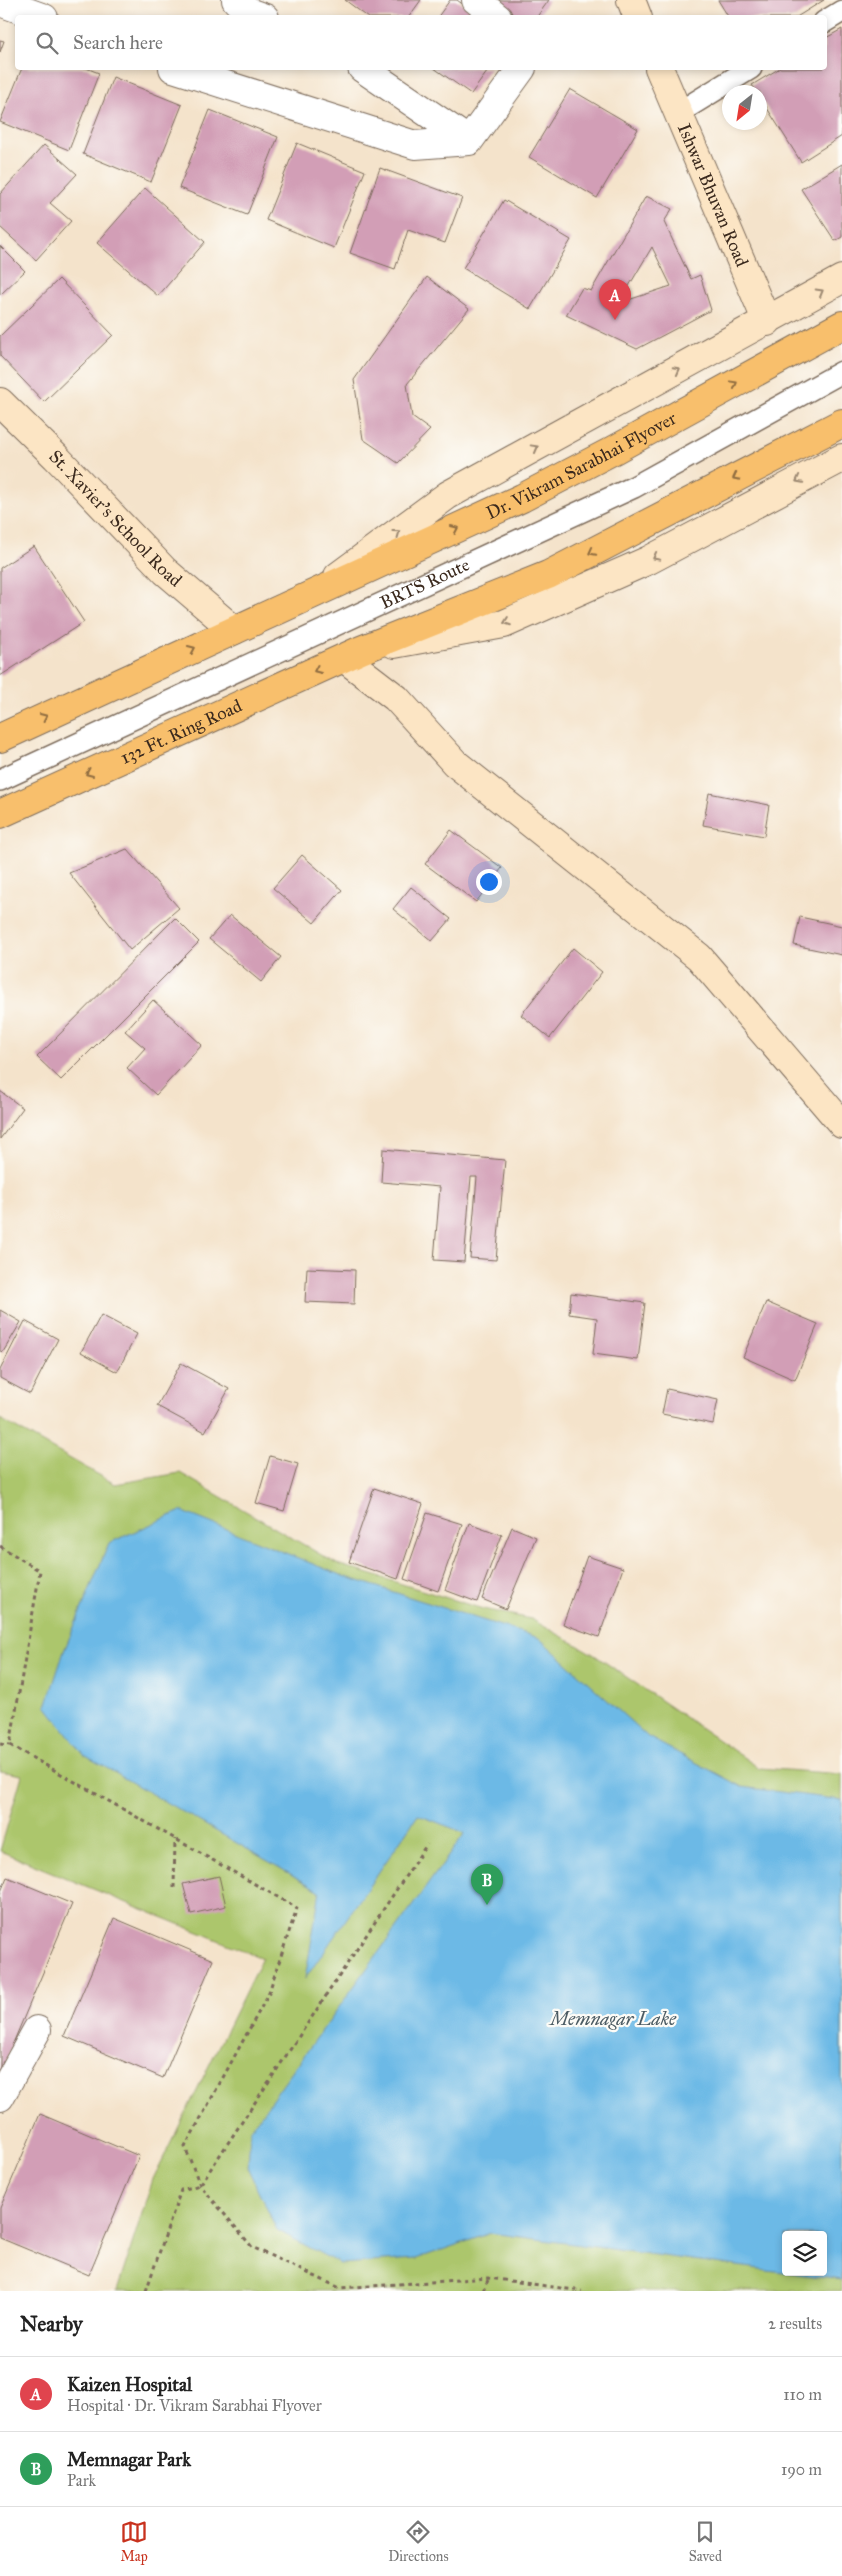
<!DOCTYPE html>
<html lang="en">
<head>
<meta charset="utf-8">
<style>
  :root { --surface:#fff; --page:#f6f6f6; --text:#222; --muted:#767676; --line:#e0e0e0; --accent:#c8321e }
  body { margin:0; font-family:"IM FELL Great Primer",serif; background:var(--page); color:var(--text) }
  .controls { position:absolute; right:15px; bottom:15px; display:grid; overflow:hidden; border-radius:5px; box-shadow:0 2px 8px #0003 }
  .controls button { width:45px; height:45px; display:grid; place-items:center; padding:0; border:0; border-bottom:1px solid var(--line); background:var(--surface); color:var(--text); font:25px sans-serif }
  .compass { position:absolute; left:722px; top:85px; width:45px; height:45px; border-radius:50%; background:var(--surface); box-shadow:0 2px 8px #0003; rotate:210deg }
  .you { position:absolute; left:488px; top:881px; width:18px; height:18px; margin:-12px; border:4px solid #fff; border-radius:50%; background:#1a73e8; box-shadow:0 0 0 8px #1a73e833 }
  .badge { display:grid; place-items:center; width:32px; height:32px; border-radius:50%; background:var(--accent); color:#fff; font-size:16px; font-weight:700 }
  .pin { position:absolute; translate:-50% -41px; filter:drop-shadow(0 1px 2px #0008) }
  .pin::after { content:''; position:absolute; top:26px; width:18px; height:15px; background:inherit; clip-path:polygon(0 0,100% 0,50% 100%) }
  .list { margin:0; padding:0; list-style:none }
  h2 { display:flex; justify-content:space-between; align-items:center; height:65px; margin:0; padding:0 20px; font-size:21px }
  h2 small { font-size:16px; font-weight:400; color:var(--muted) }
  .list li { display:grid; grid-template-columns:32px 1fr auto; gap:15px; align-items:center; box-sizing:border-box; height:75px; padding:0 20px; border-top:1px solid var(--line) }
  .list b { display:block; font-size:19px; white-space:nowrap }
  .list p { margin:0; font-size:16px; white-space:nowrap; color:var(--muted) }
  .list em { font-size:16px; font-style:normal; color:var(--muted) }
  .icon { flex:none; width:28px; height:28px; fill:none; stroke:currentColor; stroke-width:2; stroke-linecap:round; stroke-linejoin:round }
  .map { position:relative; flex:none; width:842px; height:2291px; overflow:hidden }
  .search { position:absolute; background:var(--surface); box-shadow:0 2px 8px #0003; left:15px; right:15px; top:15px; height:55px; display:flex; align-items:center; gap:12px; box-sizing:border-box; padding:0 18px; border-radius:5px; color:var(--muted); font-size:19px }
  .sheet { height:215px; background:var(--surface) }
  nav { display:flex; justify-content:space-around; align-items:center; box-sizing:border-box; height:70px; border-top:1px solid var(--line); background:var(--surface); font-size:14px; color:var(--muted) }
  nav a { display:grid; justify-items:center; gap:2px }
  nav .on { color:var(--accent) }
  .map>svg:first-child { display:block }
  .green { fill:#acc66c; stroke:#747845; fill-rule:evenodd }
  .water { fill:#6cb9e6; stroke:#547282; fill-rule:evenodd }
  .building { fill:#d29eb6; fill-rule:evenodd }
  .lines { fill:none; stroke-linecap:round; stroke-linejoin:round }
  .lane-casing { stroke:#7c6b5b; stroke-width:24 }
  .street-casing { stroke:#7c6b5b; stroke-width:30 }
  .secondary-casing { stroke:#7c6b5b; stroke-width:30 }
  .primary-casing { stroke:#7c6b5b; stroke-width:30 }
  .path { stroke:#7c6b5b; stroke-width:3; stroke-dasharray:4 4; stroke-linecap:butt }
  .lane { stroke:#fff; stroke-width:21 }
  .street { stroke:#fff; stroke-width:28 }
  .secondary { stroke:#fce5c4; stroke-width:28 }
  .primary { stroke:#f8bf6c; stroke-width:28 }
  .oneway { stroke:#9c8871 }
  .oneway2 { stroke:#906d41 }
  .labels { text-anchor:middle; dominant-baseline:central; stroke-width:4.5; stroke-linejoin:round; paint-order:stroke }
  .street-label { font-size:18px; fill:#3b2a1e; stroke:#fdfcf7 }
  .water-label { font-size:19px; font-style:italic; fill:#4c5c64; stroke:#fdfcf7 }
</style>
</head>
<body>
<div class="map">
<svg width="842" height="2291" viewBox="0 0 842 2291">
  <rect width="100%" height="100%" fill="#fdfcf7"/>
  <filter id="ink" filterUnits="userSpaceOnUse"><feTurbulence type="fractalNoise" baseFrequency=".02" numOctaves="2"/><feDisplacementMap in="SourceGraphic" scale="10" xChannelSelector="R" yChannelSelector="G"/><feConvolveMatrix kernelMatrix="1 2 1 2 8 2 1 2 1" color-interpolation-filters="sRGB"/></filter>
  <filter id="wash" filterUnits="userSpaceOnUse"><feTurbulence type="fractalNoise" baseFrequency=".0096" numOctaves="4" result="noise"/><feDisplacementMap in="SourceGraphic" scale="20" xChannelSelector="R" yChannelSelector="G"/><feGaussianBlur stdDeviation="1.12" result="paint"/><feColorMatrix in="noise" values="0 0 0 0 0 0 0 0 0 0 0 0 0 0 0 0 0 1.4 0 .05"/><feComposite in="paint" operator="in"/></filter>
  <g filter="url(#wash)">
    <rect width="100%" height="100%" fill="#f4e3cb"/>
    <path class="green" d="M0 1419 115 1484 180 1473 337 1564 483 1609 531 1619 593 1654 759 1768 842 1774V2291H117L153 2179 262 1958 0 1851 22 1775 0 1771ZM786 2235H823V2272H786Z"/>
    <path class="water" d="M181 1511 343 1576 539 1638 648 1737 742 1787 842 1800V2280L491 2233 416 2259 340 2264 277 2230 248 2169 250 2130 465 1833 418 1815 305 1979 320 1891 84 1755 46 1706 64 1651 109 1543ZM786 2235H823V2272H786Z"/>
    <g id="blocks">
      <path class="building" d="M345 0H421L408 18H369Z
        M450 0H457L481 18H437Z
        M494 0H549L536 18H518Z
        M718 0H824L795 18H729Z
        M842 29V136L801 162 760 97V92H757L752 85 780 68H824V39Z
        M0 40 4 41 0 52Z
        M22 68H86L99 73 69 150 0 122Z
        M434 68H490L471 94Z
        M113 77 182 105 151 182 83 154Z
        M570 89 638 129 597 198 529 157Z
        M210 110 278 137 247 215 179 188Z
        M297 143 365 171 334 248 266 220Z
        M44 145 77 174 50 203 71 221 36 260 0 227V194Z
        M842 164V237L835 241 801 189Z
        M380 168 462 198 445 243 408 230 395 269 350 253Z
        M145 188 205 242 158 296 97 243Z
        M646 196 672 209 664 222 691 279 700 275 711 310 637 349 566 315 582 288 591 291ZM652 247 671 286 619 303Z
        M504 200 571 240 530 309 463 268Z
        M0 246 25 271 0 295Z
        M427 277 469 309 407 384 412 417 430 430 398 463 363 439 354 380Z
        M59 279 113 335 44 402 0 356V336Z
        M34 546 84 622 0 676V568Z
        M709 793 769 805 764 836 703 825Z
        M451 830 502 868 476 902 425 864Z
        M127 849 179 908 130 950 69 873Z
        M302 855 342 890 314 923 273 888Z
        M411 887 451 919 432 941 393 909Z
        M230 915 281 957 261 982 209 939Z
        M800 917 842 926V955L794 945Z
        M175 918 199 942 61 1080 37 1057Z
        M573 948 602 972 550 1038 521 1015Z
        M153 1000 202 1045 156 1095 127 1068 145 1048 125 1031Z
        M0 1091 23 1108 0 1139Z
        M383 1149 505 1160 496 1260 470 1258 477 1177H471L464 1262 434 1260 440 1187 381 1182Z
        M307 1268 355 1270 354 1304 305 1302Z
        M571 1293 645 1303 638 1360 593 1354 597 1318 569 1314Z
        M766 1302 818 1324 795 1380 743 1357Z
        M0 1310 21 1322 3 1352 0 1351Z
        M101 1315 137 1334 117 1372 81 1352Z
        M25 1321 58 1339 30 1394 0 1378V1370Z
        M181 1363 229 1389 205 1432 157 1406Z
        M667 1389 718 1400 713 1424 662 1414Z
        M270 1456 298 1464 284 1511 256 1503Z
        M374 1488 423 1504 398 1579 349 1562Z
        M427 1513 462 1524 438 1591 404 1579Z
        M469 1523 502 1535 477 1602 445 1590Z
        M512 1527 536 1537 506 1609 482 1599Z
        M587 1556 623 1568 599 1637 563 1624Z
        M219 1876 226 1906 191 1914 183 1884Z
        M7 1877 72 1904 0 2074V1894Z
        M114 1918 213 1960 163 2078 64 2036Z
        M40 2114 139 2156 89 2275 0 2238V2208Z"/>
    </g>
  </g>
  <g filter="url(#ink)">
    <use href="#blocks" fill-opacity="0" stroke="#7c6b5b" stroke-width="1"/>
    <g class="lines">
      <defs>
        <g id="lane">
          <path d="M824 22 842 11"/>
          <path d="M678 113 751 68"/>
          <path id="s1" d="M0 780 634 487 842 372"/>
        </g>
        <path id="street" d="M236 0 248 12 265 18
          M476 0 498 18
          M0 2 44 18
          M173 68 415 145 469 141 522 68
          M362 68 469 141
          M0 2097 37 2030"/>
        <g id="secondary">
          <path d="M631 0 638 18"/>
          <path id="s2" d="M659 68 767 322"/>
          <path id="s3" d="M0 402 56 457 165 571 234 630"/>
          <path d="M338 576 448 495 842 279"/>
          <path d="M394 644 504 624 649 560 842 458"/>
          <path d="M344 658 396 698 455 763 699 957 842 1124"/>
        </g>
        <g id="primary">
          <path id="s4" d="M0 738 522 498 614 450 842 325"/>
          <path id="s5" d="M0 814 361 650 548 575 842 423"/>
        </g>
      </defs>
      <use href="#lane" class="lane-casing"/>
      <use href="#street" class="street-casing"/>
      <use href="#secondary" class="secondary-casing"/>
      <use href="#primary" class="primary-casing"/>
      <path class="path" d="M0 1546 40 1571 10 1745 297 1908 268 1995 185 2147 200 2185 252 2247 340 2288 489 2278 582 2291
        M0 1744 10 1745
        M174 1888 175 1839
        M146 2291 181 2190 200 2185 427 1844
        M483 2291 489 2278"/>
      <use href="#lane" class="lane"/>
      <use href="#street" class="street"/>
      <use href="#secondary" class="secondary"/>
      <use href="#primary" class="primary"/>
    </g>
    <defs><path id="oneway-chevron" d="M-2-3.5L2.5 0L-2 3.5" fill="none" stroke-width="1.6" stroke-linecap="round" stroke-linejoin="round" transform="scale(1.25)"/></defs>
    <g class="oneway">
      <use href="#oneway-chevron" transform="translate(820 292) rotate(-30)"/>
      <use href="#oneway-chevron" transform="translate(677 370) rotate(-28)"/>
      <use href="#oneway-chevron" transform="translate(535 448) rotate(-29)"/>
      <use href="#oneway-chevron" transform="translate(799 480) rotate(152)"/>
      <use href="#oneway-chevron" transform="translate(397 533) rotate(-36)"/>
      <use href="#oneway-chevron" transform="translate(656 557) rotate(152)"/>
      <use href="#oneway-chevron" transform="translate(507 622) rotate(160)"/>
    </g>
    <g class="oneway2">
      <use href="#oneway-chevron" transform="translate(734 384) rotate(-29)"/>
      <use href="#oneway-chevron" transform="translate(736 477) rotate(153)"/>
      <use href="#oneway-chevron" transform="translate(455 529) rotate(-25)"/>
      <use href="#oneway-chevron" transform="translate(592 552) rotate(152)"/>
      <use href="#oneway-chevron" transform="translate(192 649) rotate(-25)"/>
      <use href="#oneway-chevron" transform="translate(317 670) rotate(156)"/>
      <use href="#oneway-chevron" transform="translate(44 717) rotate(-25)"/>
      <use href="#oneway-chevron" transform="translate(89 773) rotate(156)"/>
    </g>
  </g>
  <g class="labels">
    <g class="street-label">
      <text stroke="none"><textPath href="#s2" startOffset="138">Ishwar Bhuvan Road</textPath></text>
      <text stroke="none"><textPath href="#s4" startOffset="642">Dr. Vikram Sarabhai Flyover</textPath></text>
      <text stroke="none"><textPath href="#s3" startOffset="164">St. Xavier's School Road</textPath></text>
      <text stroke="none"><textPath href="#s1" startOffset="468">BRTS Route</textPath></text>
      <text stroke="none"><textPath href="#s5" startOffset="199">132 Ft. Ring Road</textPath></text>
    </g>
    <g class="water-label">
      <text x="613" y="2018">Memnagar Lake</text>
    </g>
  </g>
</svg>
<div class="controls">
<button><svg class="icon" aria-label="layers" viewBox="0 0 24 24"><path d="M12 4l9 5-9 5-9-5zM3 14l9 5 9-5"/></svg></button>
</div>
<svg class="compass" viewBox="-18 -18 36 36"><path d="M0-13l5 13h-10z" fill="#e53935"/><path d="M0 13l5-13h-10z" fill="#767676"/></svg>
<div class="you"></div>
<div class="pin badge" style="left:615px;top:320px;background:#e0444e">A</div>
<div class="pin badge" style="left:487px;top:1905px;background:#2e9e5b">B</div>
<div class="search"><svg class="icon" aria-label="search" viewBox="0 0 24 24"><circle cx="10" cy="10" r="6"/><path d="M15 15l6 6"/></svg>Search here</div>
</div>
<section class="sheet">
<h2>Nearby<small>2 results</small></h2>
<ul class="list">
<li><span class="badge" style="background:#e0444e">A</span><div><b>Kaizen Hospital</b><p>Hospital · Dr. Vikram Sarabhai Flyover</p></div><em>110 m</em></li>
<li><span class="badge" style="background:#2e9e5b">B</span><div><b>Memnagar Park</b><p>Park</p></div><em>190 m</em></li>
</ul>
</section>
<nav>
<a class="on"><svg class="icon" aria-label="map" viewBox="0 0 24 24"><path d="M3 6l6-2 6 2 6-2v14l-6 2-6-2-6 2zM9 4v14M15 6v14"/></svg>Map</a>
<a><svg class="icon" aria-label="directions" viewBox="0 0 24 24"><path d="M12 3l9 9-9 9-9-9zM9 14v-3h6M13 9l2 2-2 2"/></svg>Directions</a>
<a><svg class="icon" aria-label="saved" viewBox="0 0 24 24"><path d="M7 4h10v16l-5-4-5 4z"/></svg>Saved</a>
</nav>
</body>
</html>
